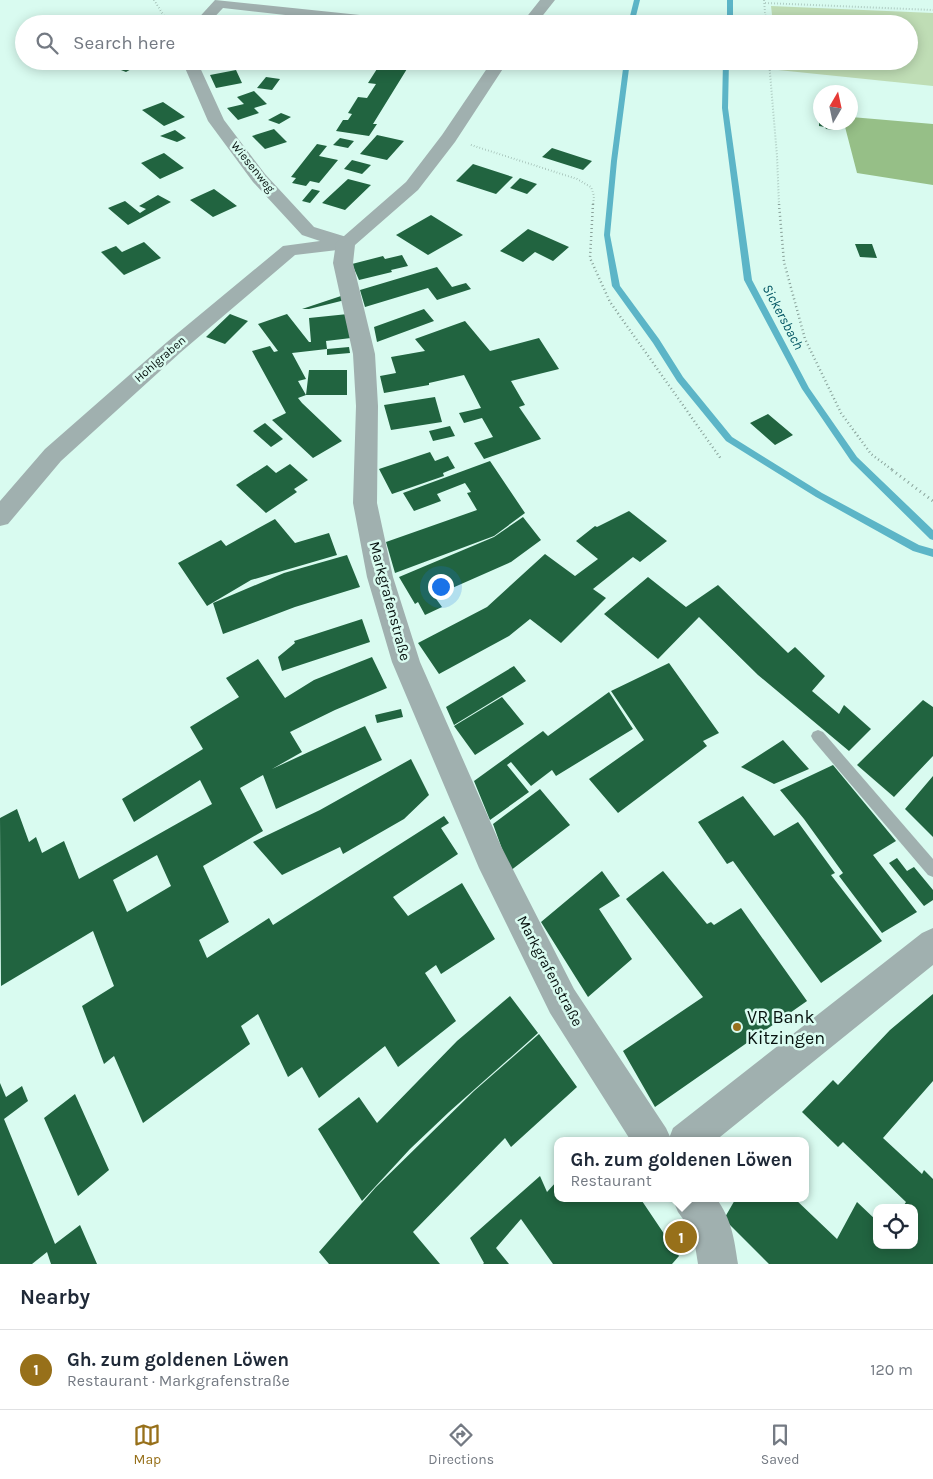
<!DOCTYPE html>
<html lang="en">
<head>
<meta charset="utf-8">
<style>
  :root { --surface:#fff; --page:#f2f2f3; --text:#1f2937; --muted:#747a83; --line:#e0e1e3; --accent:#97701a }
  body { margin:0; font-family:Karla,sans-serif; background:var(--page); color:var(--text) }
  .controls { position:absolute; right:15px; bottom:15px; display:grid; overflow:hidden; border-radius:10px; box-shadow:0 2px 12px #0003 }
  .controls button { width:45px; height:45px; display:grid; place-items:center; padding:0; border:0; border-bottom:1px solid var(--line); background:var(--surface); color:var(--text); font:25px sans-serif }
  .compass { position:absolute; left:813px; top:85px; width:45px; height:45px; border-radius:50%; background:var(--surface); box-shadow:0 2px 12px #0003; rotate:9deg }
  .you { position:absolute; left:440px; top:586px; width:18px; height:18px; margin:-12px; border:4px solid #fff; border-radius:50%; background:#1a73e8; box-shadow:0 0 0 8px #1a73e833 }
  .badge { display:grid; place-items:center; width:32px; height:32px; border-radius:50%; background:var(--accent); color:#fff; font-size:16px; font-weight:700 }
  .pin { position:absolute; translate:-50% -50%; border:2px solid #fff; box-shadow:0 1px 5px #0006 }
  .popup { position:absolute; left:554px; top:1137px; width:255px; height:65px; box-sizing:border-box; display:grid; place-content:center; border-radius:10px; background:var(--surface); filter:drop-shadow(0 1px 4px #0005); font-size:16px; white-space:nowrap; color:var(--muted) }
  .popup b { font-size:19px; color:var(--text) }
  .popup::after { content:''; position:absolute; left:50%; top:100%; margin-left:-10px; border:10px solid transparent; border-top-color:var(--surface) }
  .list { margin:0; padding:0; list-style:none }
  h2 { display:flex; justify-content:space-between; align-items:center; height:65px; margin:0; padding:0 20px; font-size:21px }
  h2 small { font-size:16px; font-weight:400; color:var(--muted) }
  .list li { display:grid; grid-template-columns:32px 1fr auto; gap:15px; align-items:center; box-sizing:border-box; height:80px; padding:0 20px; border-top:1px solid var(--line) }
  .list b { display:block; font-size:19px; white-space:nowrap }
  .list p { margin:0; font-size:16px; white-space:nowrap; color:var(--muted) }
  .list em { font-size:16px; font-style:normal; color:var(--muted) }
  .icon { flex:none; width:28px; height:28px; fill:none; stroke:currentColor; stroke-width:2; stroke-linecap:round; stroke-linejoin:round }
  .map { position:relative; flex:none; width:933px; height:1264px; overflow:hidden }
  .search { position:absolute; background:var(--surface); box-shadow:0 2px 12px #0003; left:15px; right:15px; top:15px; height:55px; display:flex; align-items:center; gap:12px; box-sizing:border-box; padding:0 18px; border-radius:28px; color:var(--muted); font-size:19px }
  .sheet { height:145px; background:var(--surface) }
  nav { display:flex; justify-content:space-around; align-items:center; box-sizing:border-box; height:70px; border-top:1px solid var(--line); background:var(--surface); font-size:14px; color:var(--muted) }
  nav a { display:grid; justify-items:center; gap:2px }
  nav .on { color:var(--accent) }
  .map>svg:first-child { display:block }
  .green { fill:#bfddb5 }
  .forest { fill:#96bf87 }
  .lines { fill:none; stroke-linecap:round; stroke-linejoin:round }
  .stream { fill:#5cb5c7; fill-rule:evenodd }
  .building { fill:#216440; fill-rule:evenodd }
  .path-far2 { stroke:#88a199; stroke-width:2; stroke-dasharray:0.5 2.5; stroke-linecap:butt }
  .path-far1 { stroke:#88a199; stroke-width:2.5; stroke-dasharray:1 3; stroke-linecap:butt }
  .path { stroke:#88a199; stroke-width:3; stroke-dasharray:1 4; stroke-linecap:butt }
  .service { fill:#a0b0af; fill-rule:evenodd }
  .minor { fill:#a0b0af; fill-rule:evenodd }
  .tertiary { fill:#a0b0af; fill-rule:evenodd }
  .poi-dot { fill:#97701a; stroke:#d9fbf0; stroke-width:2 }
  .labels { text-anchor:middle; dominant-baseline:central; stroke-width:5; stroke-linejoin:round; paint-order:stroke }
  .far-street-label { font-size:12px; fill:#06110e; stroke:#d9fbf0 }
  .far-water-label { font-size:14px; font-style:italic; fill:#035663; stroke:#d9fbf0 }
  .street-label { font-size:15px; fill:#06110e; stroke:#d9fbf0 }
  .near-poi-label { font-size:18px; fill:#06110e; stroke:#d9fbf0; text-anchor:start }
</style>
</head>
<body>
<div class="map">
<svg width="933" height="1264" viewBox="0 0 933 1264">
  <rect width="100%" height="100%" fill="#d9fbf0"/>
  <path class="green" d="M771 6 933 13V86L778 70 777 61H909V24H773Z"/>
  <path class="forest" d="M851 117 933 124V185L857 173 844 123 850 122Z"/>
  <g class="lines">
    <path class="stream" d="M634 0H640L634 24H628Z
      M727 0H733V24H727Z
      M624 61H630L617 161 610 235 620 286 659 339 683 377 732 437 822 493 919 545 933 549V557L913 551 816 497 726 441 677 381 653 343 612 286 604 235 611 161Z
      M723 61H729L728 108 752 280 809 388 857 457 933 530V540L930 539 851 461 802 389 744 280 722 108Z"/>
  </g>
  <path class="building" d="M233 17 255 18 251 24H228Z
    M98 61H157L147 67 140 64 126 72Z
    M246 61H265L264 69 243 70Z
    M382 61H423L421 65 410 64 373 124H377L369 136 336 131 343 120H348L352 114 348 113 358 97 367 98 376 84 368 83Z
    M236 70 242 83 216 88 210 75Z
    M266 77 280 79 272 90 257 88Z
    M254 91 267 104 254 108 259 113 238 120 227 108 244 104 237 97Z
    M163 102 185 117 164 126 142 110Z
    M281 113 291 117 279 124 268 120Z
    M819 122 835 123 836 130 826 129 825 127 819 126Z
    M274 129 287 142 265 149 252 136Z
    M175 130 186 138 177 142 160 136Z
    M377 135 404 141 387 160 360 154Z
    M340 138 354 141 348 148 333 145Z
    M317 144 327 146 319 156 338 160 319 183 310 181 306 186 292 183 296 178 291 177Z
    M552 148 592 161 583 170 542 157Z
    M164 153 184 168 160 179 141 163Z
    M352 160 371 165 362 174 344 169Z
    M473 164 513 177 496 194 456 181Z
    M520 178 537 184 527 194 510 188Z
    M348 179 371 185 345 210 322 203Z
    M214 189 237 206 213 217 190 200Z
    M312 189 320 191 310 203 302 201Z
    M158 195 171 202 128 225 108 208 125 201 140 213 146 209 139 206Z
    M431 215 463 235 428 255 396 235Z
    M528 229 551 239 569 247 553 261 535 252 523 262 500 251Z
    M144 242 161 258 124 275 101 252 116 246 122 252Z
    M855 244H872L877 258 860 257Z
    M402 255 408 266 391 270 392 272 359 280 352 264 383 256 385 259Z
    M437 267 452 287 466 283 471 289 437 300 428 288 365 307 360 290Z
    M344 295 345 300 309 309H302Z
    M424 309 434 321 377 342 374 327Z
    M230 314 248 321 225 344 206 337Z
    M287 314 309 342H311L309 318 348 314 351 338 326 341 327 349 292 353 306 379 298 381 306 395 309 370H347V395H306L298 398 302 403 342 441 313 458 272 420 286 413 252 351 270 346 274 352 278 351 258 324Z
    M465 321 490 351 539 338 559 369 511 381 525 405 519 407 541 439 484 459 474 443 493 437 482 418 464 423 459 413 481 408 464 375 429 383V385L384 393 380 376 396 373 391 357 425 351 415 339Z
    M349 347 350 353 327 355V349Z
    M435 397 442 422 391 430 384 405Z
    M768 414 793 435 775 445 750 423Z
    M265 423 283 439 271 447 253 431Z
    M450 426 455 436 433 441 429 431Z
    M430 452 435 461 448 456 455 468 443 473 444 476 392 494 379 469Z
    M490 461 525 513 494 536 395 573 386 542 477 510 467 493 471 492 465 483 437 494 441 501 414 511 403 493Z
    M290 464 308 480 294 489 297 492 266 513 236 485 267 465 276 473Z
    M629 511 667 541 640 562 633 557 593 589 606 598 561 643 530 619 509 636 439 674 418 643 487 607 545 554 575 576 598 559 576 541 595 526 597 527Z
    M523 517 541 540 511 562 434 596 442 607 425 615 418 602 415 604 399 577 494 537Z
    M275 519 295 543 329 533 337 555 251 580 207 606 178 563 221 540 226 546Z
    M347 555 360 587 295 607 223 634 213 603 284 573Z
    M648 577 686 607 718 585 788 653 795 647 825 676 812 691 839 714 844 705 871 729 849 751 758 675 699 617 658 659 604 614Z
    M362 619 370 642 282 671 278 657 295 643 294 641Z
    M372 657 387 688 335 710 290 732 302 752 272 769 365 726 382 760 276 809 263 775 240 788 263 831 203 866 229 922 199 940 207 958 269 918 273 925 444 816 449 823 441 828 458 854 393 897 408 916 462 883 495 939 441 974 436 965 425 973 456 1021 398 1067 385 1046 319 1098 302 1067 288 1077 258 1014 241 1026 250 1044 143 1123 114 1056 104 1064 82 1006 114 986 93 931 1 986 0 818 17 809 29 842 36 837 42 853 64 841 79 879 212 804 200 780 134 822 122 799 203 749 190 727 239 697 226 678 258 659 285 698 314 680ZM157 855 171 886 127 912 113 880Z
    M669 663 719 733 703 741 707 746 618 813 589 779 644 740 611 691Z
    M514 666 526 681 454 725 446 707Z
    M609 692 633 729 556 776 552 770 531 786 511 762 507 765 529 792 490 820 474 781 543 731 548 736Z
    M502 697 524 724 475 755 454 726Z
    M923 700 933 707V756L894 797 857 765Z
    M401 709 403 717 377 723 375 715Z
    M783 740 809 769 774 784 741 767Z
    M411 759 429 795 404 819 343 854 340 847 282 875 253 842 320 810Z
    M833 765 896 841 873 855 917 912 882 933 839 876 843 873 804 819 780 790Z
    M933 776V837L905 809Z
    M540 789 570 825 510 871 493 824Z
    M743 796 774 836 798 822 835 873 831 875 882 941 821 983 733 861 727 864 698 822Z
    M897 858 907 871 914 867 933 890V900L924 906 889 863Z
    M602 871 620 896 599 909 632 959 588 997 541 922Z
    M663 871 707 924 711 922 714 925 741 908 807 1001 655 1107 623 1051 703 997 626 899Z
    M933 994V1081L883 1138 922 1174 924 1170 933 1179V1264H769L724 1219 736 1198H794L837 1239 857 1202 877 1221V1245H914V1208H902L906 1202 843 1142 838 1147 802 1112 833 1080 838 1085 890 1030Z
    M510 996 538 1033 449 1112 410 1149 362 1201 318 1129 359 1097 377 1123 457 1041Z
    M539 1034 577 1087 511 1147 505 1138 413 1232 440 1264H329L319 1252 376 1187 474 1091Z
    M0 1083 6 1097 22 1086 28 1101 4 1119 55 1244 80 1225 97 1264H51L47 1252 32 1264H0Z
    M75 1094 109 1170 78 1196 44 1118Z
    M540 1176 547 1192 557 1181V1198H640L679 1256 672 1264H553L521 1219 496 1248 509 1264H483L484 1263 470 1238Z"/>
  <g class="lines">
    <path class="path-far2" d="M154 0 169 24
      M764 0 766 24
      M765 3 933 10
      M769 61 777 156 779 205
      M471 145 577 179 591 187 594 196 593 205"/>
    <path class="path-far1" d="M593 204 590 258 610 302 721 459
      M779 204 784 262 805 339 841 413 871 454 894 471"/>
    <path class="path" d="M892 470 933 501"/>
    <path class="service" d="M818 730 823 732 933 859V877L928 875 813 740 811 736 813 732Z"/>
    <path class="minor" d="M215 0 408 20 415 24H366L223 8 208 24H193Z
      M182 61H197L224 120 265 174 314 227 353 239 355 243 353 247 346 249 295 255 181 352 61 461 8 524 0 526V501L45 449 167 342 283 246 320 241 302 235 253 182 208 121Z
      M933 928V965L715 1141H668L673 1128 922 933Z"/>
    <path class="tertiary" d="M540 0H555L536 24H521Z
      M492 61H508L455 142 418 190 355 245 353 263 375 354 378 406 377 503 393 577 420 662 501 846 574 989 666 1128 672 1141H631L550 1013 479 868 392 662 367 577 353 503 356 406 353 354 333 263 336 243 406 182 442 135Z
      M672 1198H716C732 1220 734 1238 738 1264H698L693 1233 678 1212Z"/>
  </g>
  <circle class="poi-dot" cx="737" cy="1027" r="5"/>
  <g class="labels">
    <g class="far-street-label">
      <text transform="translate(253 167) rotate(51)">Wiesenweg</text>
      <text transform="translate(160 359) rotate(-41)">Hohlgraben</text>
    </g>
    <g class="far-water-label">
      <text transform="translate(783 317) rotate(62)">Sickersbach</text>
    </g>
    <g class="street-label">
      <text transform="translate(390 601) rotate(75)">Markgrafenstraße</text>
      <text transform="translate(550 971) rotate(62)">Markgrafenstraße</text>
    </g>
    <g class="near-poi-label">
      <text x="747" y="1017">VR Bank<tspan x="747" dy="21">Kitzingen</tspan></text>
    </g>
  </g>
</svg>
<div class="controls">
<button><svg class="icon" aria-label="locate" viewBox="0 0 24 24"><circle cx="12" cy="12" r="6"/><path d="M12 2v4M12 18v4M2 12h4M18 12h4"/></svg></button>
</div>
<svg class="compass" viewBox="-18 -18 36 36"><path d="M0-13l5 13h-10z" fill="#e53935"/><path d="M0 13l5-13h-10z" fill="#747a83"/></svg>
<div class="you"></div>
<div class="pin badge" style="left:681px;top:1237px">1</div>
<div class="popup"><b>Gh. zum goldenen Löwen</b>Restaurant</div>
<div class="search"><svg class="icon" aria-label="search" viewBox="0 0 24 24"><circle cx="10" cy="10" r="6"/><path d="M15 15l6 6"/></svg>Search here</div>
</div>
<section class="sheet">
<h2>Nearby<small></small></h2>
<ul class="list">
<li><span class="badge">1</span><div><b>Gh. zum goldenen Löwen</b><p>Restaurant · Markgrafenstraße</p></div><em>120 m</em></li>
</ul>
</section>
<nav>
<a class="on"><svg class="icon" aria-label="map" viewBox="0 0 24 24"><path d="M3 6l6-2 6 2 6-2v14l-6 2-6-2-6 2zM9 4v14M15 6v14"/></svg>Map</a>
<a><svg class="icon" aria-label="directions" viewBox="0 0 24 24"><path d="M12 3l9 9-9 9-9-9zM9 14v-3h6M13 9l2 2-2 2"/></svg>Directions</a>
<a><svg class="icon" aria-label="saved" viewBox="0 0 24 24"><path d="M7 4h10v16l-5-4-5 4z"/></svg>Saved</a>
</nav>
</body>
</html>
